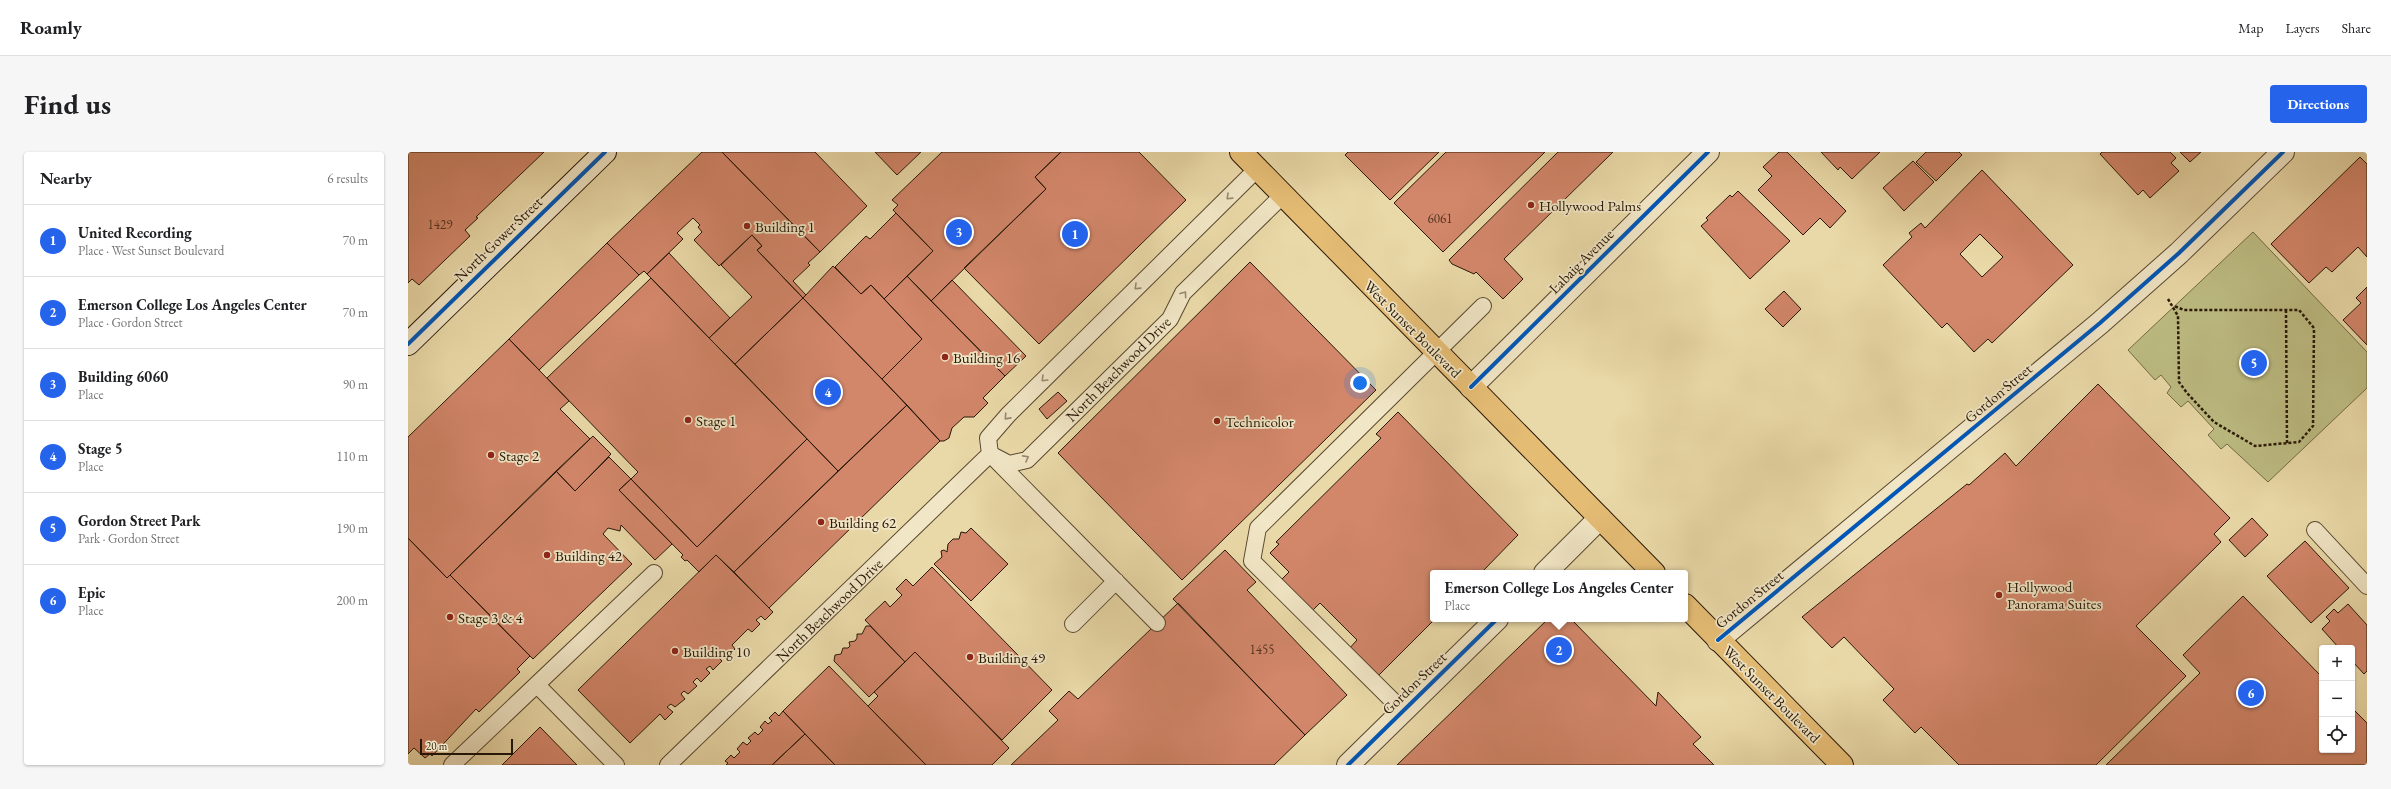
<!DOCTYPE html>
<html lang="en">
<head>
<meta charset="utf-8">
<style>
  :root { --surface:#fff; --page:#f6f6f6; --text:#202124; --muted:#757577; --line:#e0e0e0; --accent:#2563eb }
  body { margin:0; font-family:"EB Garamond",serif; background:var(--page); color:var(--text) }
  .controls { position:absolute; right:12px; bottom:12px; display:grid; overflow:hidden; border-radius:4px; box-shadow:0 1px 3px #0004 }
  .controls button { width:36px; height:36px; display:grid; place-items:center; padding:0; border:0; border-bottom:1px solid var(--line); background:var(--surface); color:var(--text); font:20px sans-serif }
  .scale { position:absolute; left:12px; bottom:10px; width:93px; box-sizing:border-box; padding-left:4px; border:2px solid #291807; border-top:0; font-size:11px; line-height:14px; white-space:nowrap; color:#291807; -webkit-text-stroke:3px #f1e6c6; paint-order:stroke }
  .you { position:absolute; left:952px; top:231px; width:14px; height:14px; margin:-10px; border:3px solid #fff; border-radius:50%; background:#1a73e8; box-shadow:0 0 0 6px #1a73e833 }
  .badge { display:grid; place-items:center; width:26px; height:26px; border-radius:50%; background:var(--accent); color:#fff; font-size:13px; font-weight:700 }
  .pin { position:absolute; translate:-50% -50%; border:2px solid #fff; box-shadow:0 1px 4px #0006 }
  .popup { position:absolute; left:1022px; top:418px; width:258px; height:52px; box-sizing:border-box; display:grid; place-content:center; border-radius:4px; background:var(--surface); filter:drop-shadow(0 1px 3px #0005); font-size:13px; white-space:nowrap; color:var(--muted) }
  .popup b { font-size:15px; color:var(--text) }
  .popup::after { content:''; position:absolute; left:50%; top:100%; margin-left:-8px; border:8px solid transparent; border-top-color:var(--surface) }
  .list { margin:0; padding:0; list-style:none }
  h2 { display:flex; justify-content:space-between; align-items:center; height:52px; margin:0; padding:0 16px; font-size:17px }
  h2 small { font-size:13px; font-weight:400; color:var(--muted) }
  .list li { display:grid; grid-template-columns:26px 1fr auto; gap:12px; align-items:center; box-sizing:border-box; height:72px; padding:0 16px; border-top:1px solid var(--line) }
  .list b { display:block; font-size:15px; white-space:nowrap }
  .list p { margin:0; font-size:13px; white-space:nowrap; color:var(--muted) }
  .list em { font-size:13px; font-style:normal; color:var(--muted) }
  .icon { flex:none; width:22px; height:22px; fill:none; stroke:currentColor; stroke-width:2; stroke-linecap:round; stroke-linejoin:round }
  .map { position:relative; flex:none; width:1959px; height:613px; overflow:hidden; border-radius:4px }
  header { display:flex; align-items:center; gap:24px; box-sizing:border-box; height:56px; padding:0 20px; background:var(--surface); border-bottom:1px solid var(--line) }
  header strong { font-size:19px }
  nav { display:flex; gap:22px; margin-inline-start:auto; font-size:14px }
  .intro { display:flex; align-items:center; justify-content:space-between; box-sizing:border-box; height:96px; padding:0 24px }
  h1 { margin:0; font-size:28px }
  .button { padding:10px 18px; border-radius:4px; background:var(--accent); color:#fff; font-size:14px; font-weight:700 }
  main { display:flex; gap:24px; padding:0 24px }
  aside { flex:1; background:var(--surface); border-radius:4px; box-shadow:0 1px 3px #0004 }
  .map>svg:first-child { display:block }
  .green { fill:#bdbd83; stroke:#736a45 }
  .building { fill:#d2866a; stroke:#291807; fill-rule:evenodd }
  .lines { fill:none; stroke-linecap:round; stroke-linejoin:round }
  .lane-casing { stroke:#59482f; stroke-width:18 }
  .street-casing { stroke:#59482f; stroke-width:24 }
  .secondary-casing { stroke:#291807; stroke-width:24 }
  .primary-casing { stroke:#291807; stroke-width:24 }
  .path { stroke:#291807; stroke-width:2.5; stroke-dasharray:3 2; stroke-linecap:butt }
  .lane { stroke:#f1e6c6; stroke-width:16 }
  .street { stroke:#f1e6c6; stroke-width:22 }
  .secondary { stroke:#f1e6c6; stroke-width:22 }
  .primary { stroke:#e5bc74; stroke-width:22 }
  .cycleway-casing { stroke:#f1e6c6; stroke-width:6 }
  .cycleway { stroke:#0057b8; stroke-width:4 }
  .oneway { stroke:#978970 }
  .poi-dot { fill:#8f2418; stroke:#f1e6c6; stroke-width:1.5 }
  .labels { text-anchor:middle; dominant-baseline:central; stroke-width:3.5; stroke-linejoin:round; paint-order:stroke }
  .number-label { font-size:13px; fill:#533420 }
  .poi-label { font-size:15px; fill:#291807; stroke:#f1e6c6; text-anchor:start }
  .street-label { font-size:15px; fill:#291807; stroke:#f1e6c6 }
</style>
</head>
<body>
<header>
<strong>Roamly</strong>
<nav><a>Map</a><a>Layers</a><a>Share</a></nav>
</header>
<div class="intro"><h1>Find us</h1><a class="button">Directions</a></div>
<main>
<aside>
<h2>Nearby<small>6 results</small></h2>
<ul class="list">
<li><span class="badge">1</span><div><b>United Recording</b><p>Place · West Sunset Boulevard</p></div><em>70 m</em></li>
<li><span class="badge">2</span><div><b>Emerson College Los Angeles Center</b><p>Place · Gordon Street</p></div><em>70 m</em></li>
<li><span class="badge">3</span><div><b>Building 6060</b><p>Place</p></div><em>90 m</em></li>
<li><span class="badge">4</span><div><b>Stage 5</b><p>Place</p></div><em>110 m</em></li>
<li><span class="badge">5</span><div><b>Gordon Street Park</b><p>Park · Gordon Street</p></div><em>190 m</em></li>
<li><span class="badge">6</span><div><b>Epic</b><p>Place</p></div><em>200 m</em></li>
</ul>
</aside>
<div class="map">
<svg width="1959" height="613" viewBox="0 0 1959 613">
  <rect width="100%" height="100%" fill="#ead9a8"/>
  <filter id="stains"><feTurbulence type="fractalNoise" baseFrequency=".005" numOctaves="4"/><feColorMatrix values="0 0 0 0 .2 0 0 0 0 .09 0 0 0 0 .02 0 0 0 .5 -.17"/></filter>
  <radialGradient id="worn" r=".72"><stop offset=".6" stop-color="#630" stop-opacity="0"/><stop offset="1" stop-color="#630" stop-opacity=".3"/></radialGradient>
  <path class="green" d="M1845 80 1959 200V236L1860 330 1819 292 1813 297 1800 283 1806 277 1780 249 1773 255 1759 241 1763 235 1753 223 1747 228 1720 198Z"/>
  <path class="building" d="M0 0H136L68 65 70 66 57 78 62 84 11 133 4 127 0 131Z
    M294 0H314L412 100 400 111 402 113 385 129 398 143 395 146 349 98 354 94 344 83 311 114 286 88 294 80 290 75 292 73 285 66 269 81 275 87 239 122 236 119 231 123 199 91Z
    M314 0H407L459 54 412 100Z
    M467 0H513L489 23Z
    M534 0H653L627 25 638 37 523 149 499 124 525 99 485 58 490 53 484 48Z
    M653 0H731L778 48 631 192 556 116 638 37 627 25Z
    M940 0H1031L982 48 937 3Z
    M1038 0H1137L1035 100 986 51Z
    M1150 0H1205L1096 107 1115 127 1095 147 1068 120 1066 122 1044 112 1041 108Z
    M1371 0H1379L1438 59 1422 76 1412 66 1395 83 1350 38 1364 24 1355 15Z
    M1413 0H1472L1444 27 1432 15 1430 18Z
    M1518 0H1551L1554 3 1528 29 1508 10Z
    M1694 0H1762L1768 6 1763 11 1771 19 1742 46 1735 38 1730 43 1692 2Z
    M1772 0H1793L1782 10Z
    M1952 5 1959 12V105L1950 95 1924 120 1918 115 1901 131 1863 92Z
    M1505 9 1526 30 1496 59 1475 36Z
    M1574 18 1665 113 1584 191 1580 187 1566 200 1539 171 1534 176 1475 113 1504 85 1501 81 1513 71 1517 76ZM1572 82 1595 105 1574 125 1552 102Z
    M1330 39 1382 89 1342 127 1293 74 1300 68 1298 66 1322 43 1324 45Z
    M488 61 525 99 476 147 463 133 453 142 427 115 458 84 462 87Z
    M344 83 354 94 349 98 395 146 327 212 301 186 344 145 313 113Z
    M199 91 231 123 131 218 101 187Z
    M261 101 322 166 301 186 239 122Z
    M842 110 968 238 774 428 650 301Z
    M425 114 453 142 463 133 514 187 474 227 395 146Z
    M499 124 597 224 575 246 580 251 566 265H556L544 276 541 286 536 289H532L474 227 514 187 476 147Z
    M243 126 399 287 289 395 223 327 230 320 139 226Z
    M544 128 618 204 597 224 523 149Z
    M1959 135V193L1935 168 1953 151 1948 146Z
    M1376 139 1393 157 1375 175 1357 157Z
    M395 146 499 253 430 319 327 212Z
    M101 187 161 249 152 257 182 287 39 426 0 386V285Z
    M1690 232 1822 366 1806 382 1813 390 1728 474 1778 524 1688 613H1551L1513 575 1507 581 1475 548 1486 537 1436 485 1424 496 1394 465 1559 332 1561 333 1597 301 1608 314Z
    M650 240 659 249 639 267 631 257Z
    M499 253 532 289 361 456 326 420Z
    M990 260 1110 383 1073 421H1025L1027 467 968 526 940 498 949 488 912 451 904 459 873 428 881 420 862 401 871 392 868 390 973 286 968 282Z
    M185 284 203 302 167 339 148 319Z
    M399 287 430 319 326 420 308 403 291 420 279 408 277 409 273 405 275 403 211 338 223 327 289 395Z
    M201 305 223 327 211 338 264 392 247 408 213 373 212 379 200 376 195 382 224 412 125 507 42 423 148 319 167 339Z
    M1844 366 1860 383 1837 405 1821 388Z
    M563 376 600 412 563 449 526 412 534 405 533 399 536 398 539 400 540 392 545 387H551L553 380 558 381Z
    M0 386 39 426 42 423 122 504 109 517 112 520 71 560 68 557 24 604 22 602 17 606 6 596 0 602Z
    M1897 389 1941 436 1903 471 1859 424Z
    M817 398 848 430 839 438 939 543 897 583 765 447Z
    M308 403 365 460 357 468 353 464 348 468 352 472 344 480 340 477 324 493 327 497 318 506 314 502 310 505 314 509 305 518 302 514 298 517 302 521 293 530 289 526 285 530 289 534 280 542 276 539 273 542 277 547 267 555 263 552 259 555 265 560 257 568 252 562 222 591 170 538Z
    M524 415 644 538 594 588 507 500 497 510 457 468 477 449 482 455 494 443 488 437 498 427 505 434Z
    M1835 444 1914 525V598H1944V556L1959 571V613H1698L1792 521 1775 503Z
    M770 451 897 583 866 613H603L650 568 641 559 661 539 670 547Z
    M1940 452 1959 473V519L1956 522 1944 509V496H1931L1914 477 1922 469 1918 465 1926 457 1930 461Z
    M1140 467H1163L1248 554 1250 540 1293 585 1285 592 1306 613H989Z
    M458 474H462L497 510 461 545 426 509 427 503 433 502 435 496H440L442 494 441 490 447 489 449 486V482H454Z
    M507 500 601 596 584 613H518L460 554 470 544 466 540Z
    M421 514 460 554 518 613H427L375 559Z
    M375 559 397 582 364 613H318L320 611 317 609 323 603 326 606 332 600 329 597 335 590 339 593 343 589 340 586 347 580 350 583 355 578 352 575 357 569 360 572 364 569 361 566 367 560 371 564Z
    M132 575 169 613H94Z
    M397 582 427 613H364Z"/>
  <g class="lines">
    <defs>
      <path id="lane" d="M582 302 601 312 619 308 762 167 775 141 874 44
        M582 302 580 286 600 263 849 17
        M588 308 749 471
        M1907 378 1959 434
        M665 472 708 429
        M129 533 208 613
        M995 559 844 409 850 376 1075 154
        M44 613 246 421
        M260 613 582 302"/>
      <path id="street" d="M1063 235 1300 0
        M1137 421 1192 366
        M1310 488 1692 171 1771 101 1875 0
        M940 613 1089 467"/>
      <path id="secondary" d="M0 192 197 0"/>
      <path id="primary" d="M833 0 1246 421
        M1277 453 1434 613"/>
    </defs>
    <use href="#lane" class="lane-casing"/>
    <use href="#street" class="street-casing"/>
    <use href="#secondary" class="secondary-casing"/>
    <use href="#primary" class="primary-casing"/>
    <path class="path" d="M1760 147 1770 164 1771 230 1779 241 1806 270 1847 294 1891 290 1905 274 1906 176 1891 158H1776L1766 154
      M1878 158 1879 292"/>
    <use href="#lane" class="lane"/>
    <use href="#street" class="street"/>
    <use href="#secondary" class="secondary"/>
    <use href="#primary" class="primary"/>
    <defs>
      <path id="cycleway" d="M0 192 197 0
        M1063 235 1300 0
        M1310 488 1692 171 1771 101 1875 0
        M940 613 1089 467"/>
    </defs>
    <use href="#cycleway" class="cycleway-casing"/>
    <use href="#cycleway" class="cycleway"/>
  </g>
  <defs><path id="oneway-chevron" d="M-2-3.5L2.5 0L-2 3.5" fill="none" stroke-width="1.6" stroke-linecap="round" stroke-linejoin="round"/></defs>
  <g class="oneway">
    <use href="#oneway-chevron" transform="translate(821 45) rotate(136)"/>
    <use href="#oneway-chevron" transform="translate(729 135) rotate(136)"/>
    <use href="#oneway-chevron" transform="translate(776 142) rotate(-54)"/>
    <use href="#oneway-chevron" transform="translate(636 227) rotate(135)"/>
    <use href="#oneway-chevron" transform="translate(599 265) rotate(132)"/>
    <use href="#oneway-chevron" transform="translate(618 306) rotate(-28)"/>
  </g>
  <g class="poi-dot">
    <circle cx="1123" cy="53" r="4"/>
    <circle cx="339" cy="74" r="4"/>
    <circle cx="537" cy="205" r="4"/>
    <circle cx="280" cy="268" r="4"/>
    <circle cx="809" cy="269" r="4"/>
    <circle cx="83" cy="303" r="4"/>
    <circle cx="413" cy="370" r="4"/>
    <circle cx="139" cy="403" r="4"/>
    <circle cx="1591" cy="443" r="4"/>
    <circle cx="42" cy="465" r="4"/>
    <circle cx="267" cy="499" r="4"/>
    <circle cx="562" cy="505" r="4"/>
  </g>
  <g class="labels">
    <g class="number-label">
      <text x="1032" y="66">6061</text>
      <text x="32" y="72">1429</text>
      <text x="854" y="497">1455</text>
    </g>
    <g class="poi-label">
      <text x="1131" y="53">Hollywood Palms</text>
      <text x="347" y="74">Building 1</text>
      <text x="545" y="205">Building 16</text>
      <text x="288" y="268">Stage 1</text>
      <text x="817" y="269">Technicolor</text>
      <text x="91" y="303">Stage 2</text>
      <text x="421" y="370">Building 62</text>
      <text x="147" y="403">Building 42</text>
      <text x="1599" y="434">Hollywood<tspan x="1599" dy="17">Panorama Suites</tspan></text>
      <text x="50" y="465">Stage 3 &amp; 4</text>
      <text x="275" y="499">Building 10</text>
      <text x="570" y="505">Building 49</text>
    </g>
    <g class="street-label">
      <text transform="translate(90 87) rotate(-44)">North Gower Street</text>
      <text transform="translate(1173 109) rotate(-45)">Labaig Avenue</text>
      <text transform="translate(1005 177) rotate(45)">West Sunset Boulevard</text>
      <text transform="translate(710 217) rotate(-45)">North Beachwood Drive</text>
      <text transform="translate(1590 241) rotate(-40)">Gordon Street</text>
      <text transform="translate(1341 447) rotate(-39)">Gordon Street</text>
      <text transform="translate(421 458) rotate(-44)">North Beachwood Drive</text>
      <text transform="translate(1006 531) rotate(-44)">Gordon Street</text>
      <text transform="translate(1364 542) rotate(45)">West Sunset Boulevard</text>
    </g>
  </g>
  <rect width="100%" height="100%" filter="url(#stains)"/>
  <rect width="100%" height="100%" fill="url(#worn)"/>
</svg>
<div class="controls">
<button>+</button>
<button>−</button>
<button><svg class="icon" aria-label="locate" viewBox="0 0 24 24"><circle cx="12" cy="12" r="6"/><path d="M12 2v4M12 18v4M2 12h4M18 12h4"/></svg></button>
</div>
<div class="scale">20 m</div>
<div class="you"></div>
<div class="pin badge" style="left:667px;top:82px">1</div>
<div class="pin badge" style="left:1151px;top:498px">2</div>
<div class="popup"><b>Emerson College Los Angeles Center</b>Place</div>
<div class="pin badge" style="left:551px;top:80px">3</div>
<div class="pin badge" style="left:420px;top:240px">4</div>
<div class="pin badge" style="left:1846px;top:211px">5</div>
<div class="pin badge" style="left:1843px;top:541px">6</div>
</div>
</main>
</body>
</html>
